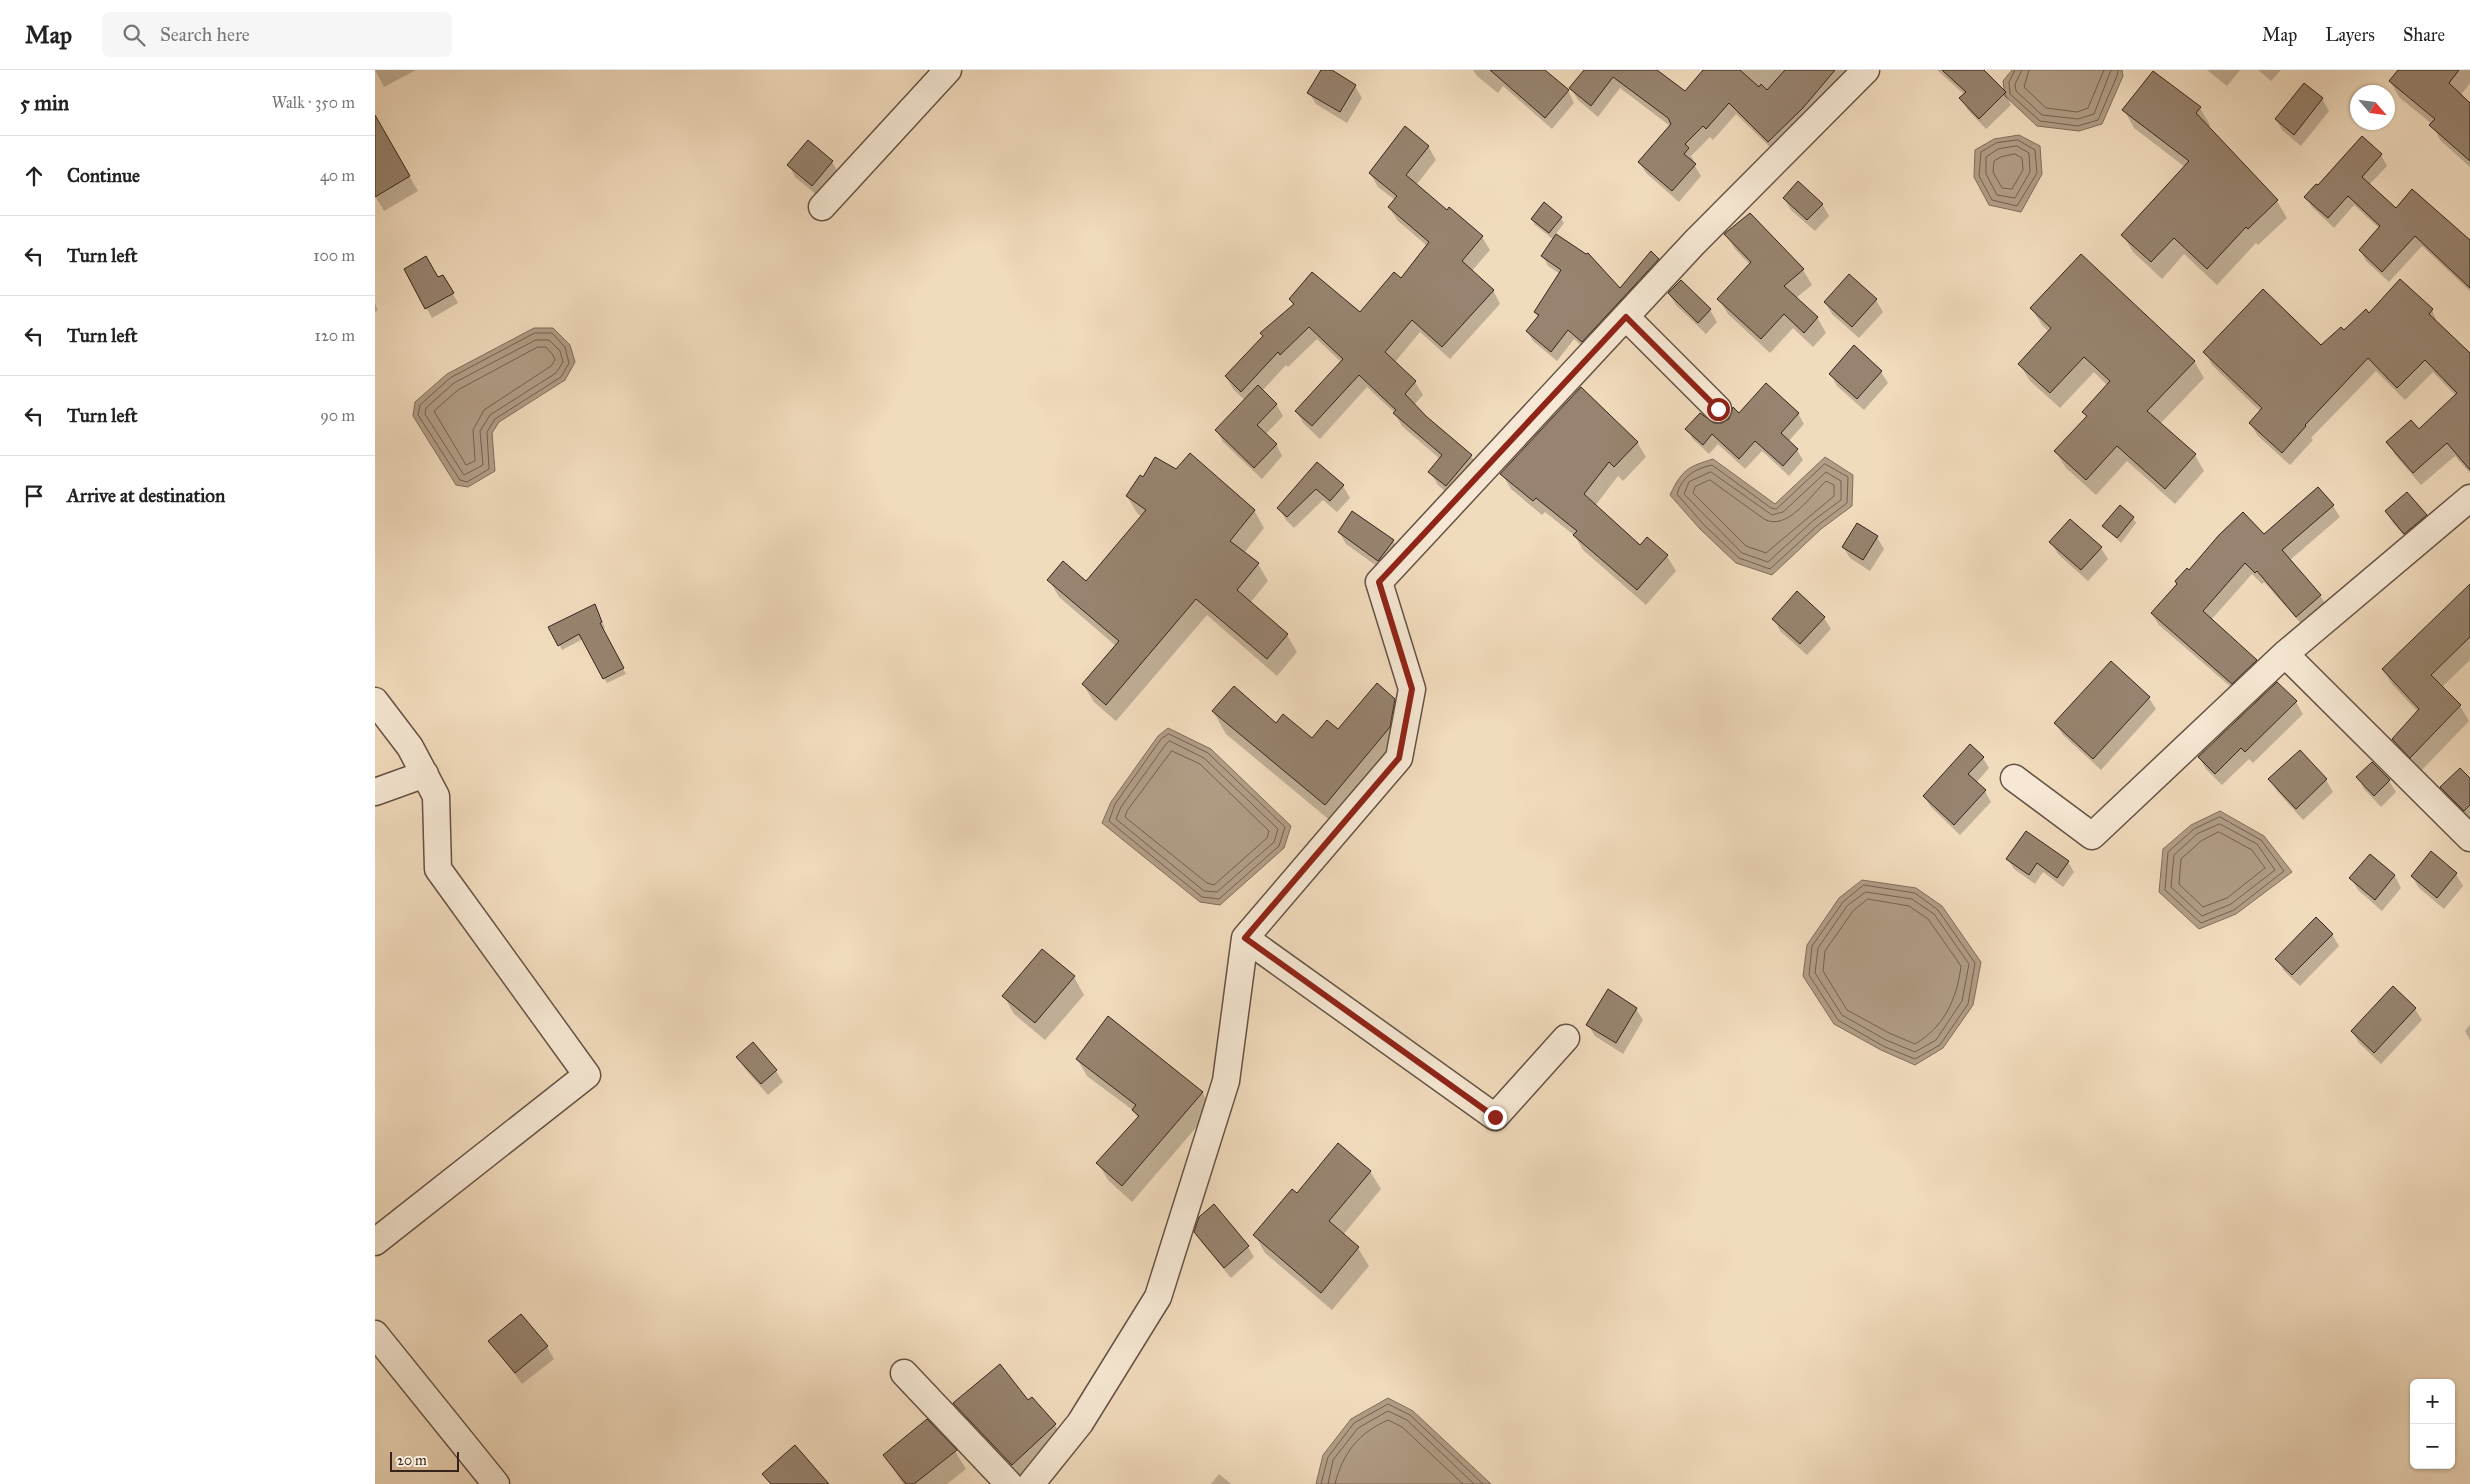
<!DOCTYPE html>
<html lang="en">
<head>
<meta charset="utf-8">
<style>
  :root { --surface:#fff; --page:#f6f6f6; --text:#222; --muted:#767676; --line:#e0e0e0 }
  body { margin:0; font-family:"IM FELL Great Primer",serif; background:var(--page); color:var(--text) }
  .controls { position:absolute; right:15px; bottom:15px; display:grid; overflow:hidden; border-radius:8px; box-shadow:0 1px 4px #0004 }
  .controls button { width:45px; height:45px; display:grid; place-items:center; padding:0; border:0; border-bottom:1px solid var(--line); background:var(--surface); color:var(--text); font:25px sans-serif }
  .compass { position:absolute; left:1975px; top:15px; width:45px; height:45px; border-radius:50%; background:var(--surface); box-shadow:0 1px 4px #0004; rotate:118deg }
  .scale { position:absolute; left:15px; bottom:12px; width:69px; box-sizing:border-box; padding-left:5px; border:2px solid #36241b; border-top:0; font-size:14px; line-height:18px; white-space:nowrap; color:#36241b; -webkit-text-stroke:4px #f6e8d4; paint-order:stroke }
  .stop { position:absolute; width:15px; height:15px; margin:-11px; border:4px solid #8f2418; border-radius:50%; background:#fff }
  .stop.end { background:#8f2418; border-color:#fff; box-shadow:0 1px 5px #0008 }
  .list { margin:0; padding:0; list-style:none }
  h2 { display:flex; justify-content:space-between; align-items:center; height:65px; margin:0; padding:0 20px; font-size:21px }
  h2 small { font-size:16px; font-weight:400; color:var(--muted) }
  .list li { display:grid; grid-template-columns:32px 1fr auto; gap:15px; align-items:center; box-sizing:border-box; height:80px; padding:0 20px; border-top:1px solid var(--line) }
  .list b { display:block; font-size:19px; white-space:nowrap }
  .list em { font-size:16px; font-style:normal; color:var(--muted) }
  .icon { flex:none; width:28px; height:28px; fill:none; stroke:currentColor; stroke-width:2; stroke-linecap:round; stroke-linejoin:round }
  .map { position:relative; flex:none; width:2095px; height:1414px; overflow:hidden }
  header { display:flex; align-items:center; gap:30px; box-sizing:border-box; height:70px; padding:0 25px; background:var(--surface); border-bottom:1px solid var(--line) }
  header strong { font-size:24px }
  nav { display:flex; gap:28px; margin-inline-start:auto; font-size:18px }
  .search { width:350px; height:45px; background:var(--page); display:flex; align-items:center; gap:12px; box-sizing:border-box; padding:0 18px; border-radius:8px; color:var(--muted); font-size:19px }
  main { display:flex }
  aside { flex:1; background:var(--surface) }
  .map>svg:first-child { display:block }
  .water { fill:#b19d86; stroke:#806d5b }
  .shadow { fill:#0003 }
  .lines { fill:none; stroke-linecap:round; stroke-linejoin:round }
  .shore { stroke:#746050; stroke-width:1 }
  .building { fill:#97836f; stroke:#36241b }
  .minor-casing { stroke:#655244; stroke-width:29 }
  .minor { stroke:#f6e8d4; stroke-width:26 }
  .route { stroke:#8f2418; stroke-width:6 }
</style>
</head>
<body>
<header>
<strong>Map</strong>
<div class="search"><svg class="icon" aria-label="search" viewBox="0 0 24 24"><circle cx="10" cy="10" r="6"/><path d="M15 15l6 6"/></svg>Search here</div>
<nav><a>Map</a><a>Layers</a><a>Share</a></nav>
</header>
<main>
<aside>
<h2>5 min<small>Walk · 350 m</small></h2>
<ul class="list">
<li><svg class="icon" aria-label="ahead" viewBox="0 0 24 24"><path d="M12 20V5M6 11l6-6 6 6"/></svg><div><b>Continue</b></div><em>40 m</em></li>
<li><svg class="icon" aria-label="left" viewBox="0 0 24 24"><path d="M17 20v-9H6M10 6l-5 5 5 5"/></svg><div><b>Turn left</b></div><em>100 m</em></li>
<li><svg class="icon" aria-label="left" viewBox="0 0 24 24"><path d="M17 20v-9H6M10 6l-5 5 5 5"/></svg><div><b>Turn left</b></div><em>120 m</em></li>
<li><svg class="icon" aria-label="left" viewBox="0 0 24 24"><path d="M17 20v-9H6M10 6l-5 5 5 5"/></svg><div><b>Turn left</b></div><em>90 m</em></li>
<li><svg class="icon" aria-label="arrive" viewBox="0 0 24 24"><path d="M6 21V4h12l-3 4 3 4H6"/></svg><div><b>Arrive at destination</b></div></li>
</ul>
</aside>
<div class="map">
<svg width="2095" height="1414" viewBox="0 0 2095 1414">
  <rect width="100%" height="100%" fill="#f1dbbd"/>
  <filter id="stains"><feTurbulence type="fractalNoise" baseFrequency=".004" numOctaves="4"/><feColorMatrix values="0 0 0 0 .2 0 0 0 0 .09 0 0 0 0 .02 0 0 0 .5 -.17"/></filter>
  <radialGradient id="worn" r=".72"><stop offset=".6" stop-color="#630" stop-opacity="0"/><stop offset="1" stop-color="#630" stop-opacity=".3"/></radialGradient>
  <path class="water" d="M1637 0H1747L1748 6 1727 54 1704 61 1662 56 1630 26 1628 11Z
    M1644 65 1665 76 1667 104 1646 142 1614 135 1599 107 1600 80 1619 69Z
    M159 258H178L195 275 200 292 190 310 124 352 117 363 120 401 93 417 81 415 38 346 40 332 72 304Z
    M1450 387 1478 405 1477 436 1446 459 1397 505 1361 493 1325 459 1295 425C1307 400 1312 397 1338 389L1400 434Z
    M793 658 836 679 916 756 909 778 845 835 825 832 727 753 736 732 783 666Z
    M1845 741 1889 766 1917 802 1861 844 1824 859 1784 822 1788 779 1816 755Z
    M1487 810 1541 818 1567 836 1606 892 1598 935 1568 978 1540 995 1506 980 1459 954 1428 906 1432 875 1464 828Z
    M1013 1328 1038 1341 1116 1414H941L948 1385 976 1349Z"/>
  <path class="shadow" d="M0 0H41L9 17Z
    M947 0H954L980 16 987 28 972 53 941 34 934 23Z
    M1098 0H1168L1193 21 1199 33 1177 59 1128 16 1123 23 1102 6Z
    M1211 0H1280L1310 23 1329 0H1489L1401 83 1361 44 1338 70 1335 67 1316 86 1319 91 1318 93 1326 106 1304 132 1271 103 1264 92 1295 56 1245 18 1223 47 1203 30 1196 18Z
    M1562 0H1608L1630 23 1636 35 1611 59 1593 40 1586 28 1590 25Z
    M1832 0H1865L1852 16Z
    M1883 0H1906L1896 11Z
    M2025 0H2095V13L2085 26 2095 36V97L2065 70 2057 54 2024 27 2016 12Z
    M1929 15 1947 29 1954 41 1926 76 1908 61 1901 50Z
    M1825 38 1835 55 1833 58 1902 131 1912 148 1883 175 1881 173 1842 215 1809 184 1787 209 1758 182 1748 165 1810 97 1759 58 1749 40Z
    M0 48 43 121 9 141 0 126Z
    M1987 68 2006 85 2012 96 1994 115 2021 139 2095 172V221L2047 176 2014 212 1991 191 1985 180 2005 159 1979 135 1959 158 1937 137 1931 127 1943 117Z
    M1053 76 1061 90 1041 115 1072 142 1074 139 1107 167 1115 180 1097 201 1118 220 1125 234 1075 289 1045 262 1020 292 1040 312 1048 325 1039 335 1096 386 1104 399 1079 429 1063 415 1055 402 1065 389 1027 356 1019 342 992 317 945 369 929 354 921 341 966 292 942 269 913 297 911 295 887 321 901 334 908 346 890 365 901 374 907 386 887 409 848 372 842 360 870 330 859 320 851 307 919 236 915 230 985 244 1026 210 1052 176 1022 150 1014 137 1020 130 1003 117 995 103Z
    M457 92 464 104 444 127 420 107 414 95Z
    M1409 128 1447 134 1454 146 1440 161 1416 140Z
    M1186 148 1189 153 1180 165 1211 186 1246 220 1283 189 1288 199 1213 281 1199 269 1182 291 1158 271 1152 261 1163 248 1160 242 1185 204 1173 196 1168 186 1179 170 1160 155 1157 149Z
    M1351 164 1428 200 1437 215 1421 228 1442 247 1451 263 1438 277 1418 258 1395 283 1353 244 1344 229 1375 195 1360 179Z
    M31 200 63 209 68 206 83 233 57 248Z
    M1474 206 1501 230 1508 242 1484 268 1457 244 1450 232Z
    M1294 224 1335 240 1342 252 1331 264 1301 235Z
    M0 234 3 240 0 242Z
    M1657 239 1819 291 1829 308 1785 354 1820 385 1829 401 1800 434 1752 391 1721 425 1691 398 1681 382 1712 347 1709 342 1733 316 1719 302 1685 338 1655 311 1645 295 1674 262 1667 255Z
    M2057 240 2063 254 2095 285V403L2080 386 2046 415 2020 385 2013 372 2044 360 2081 326 2058 302 2030 330 2001 301 1936 368 1938 370 1915 395 1883 366 1875 353 1886 342 1837 295 1830 282 1946 277 1994 245Z
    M1506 302 1513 313 1489 340 1462 316 1456 304Z
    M1423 343 1429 354 1413 372 1422 380 1428 390 1414 406 1387 381 1370 399 1343 374 1334 384 1318 369 1312 359 1348 355 1364 345Z
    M1262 372 1271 387 1248 411 1243 406 1220 436 1265 477 1273 468 1292 486 1301 501 1271 535 1208 480 1200 466 1170 442 1167 445 1136 419 1127 404Z
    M942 393 968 416 975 428 962 442 948 430 919 458 911 450 904 438Z
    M752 426 879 440 889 458 869 483 883 494 893 511 875 533 912 565 922 582 902 606 832 545 741 651 719 632 708 614 741 576 684 527 674 510 711 512 767 447 762 443Z
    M1958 436 1965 447 1915 490 1945 525 1952 537 1929 557 1889 512 1887 514 1877 504 1836 550 1881 591 1887 602 1864 624 1784 555 1777 544 1814 502Z
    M978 442 1018 471 1025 483 1010 502 971 474 964 462Z
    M2011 442 2051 446 2057 457 2037 475 2018 453Z
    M1758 448 1761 453 1746 473 1729 456Z
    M1502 467 1509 479 1495 501 1475 488 1468 477Z
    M1676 472 1726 478 1733 489 1713 511 1683 484Z
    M2095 519V590L2066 618 2085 636 2094 651 2045 702 2027 685 2019 670 2043 642 2017 614 2008 599Z
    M222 540 230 558 227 559 251 604 232 613 208 569 187 580 175 557Z
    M1449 548 1456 559 1432 585 1405 561 1399 549Z
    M1774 628 1781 639 1726 700 1688 665 1681 654Z
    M1019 629 1032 652 963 757 851 664 838 641 901 654 938 670 963 661Z
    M1921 632 1928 644 1878 693 1874 689 1847 715 1831 699 1824 687Z
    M1608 688 1614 698 1601 713 1610 721 1616 732 1585 765 1556 737 1549 726Z
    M1983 707 2014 711 2021 722 2006 737 1989 719Z
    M1895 710H1951L1958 722 1928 750 1902 721Z
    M2095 710V751L2074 729 2067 717Z
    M1995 785 2020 806 2026 818 2007 841 1983 820 1976 808Z
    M1633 789 1693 792 1699 802 1688 817 1668 802 1660 814 1639 799Z
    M2081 804 2088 816 2069 839 2044 818 2037 806Z
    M1957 864 1964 876 1925 916 1909 901 1902 889Z
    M699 907 709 925 670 970 639 944 629 926Z
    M1261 939 1268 950 1248 984 1220 966 1213 955Z
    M2040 939 2047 950 2006 994 1984 973 1977 961Z
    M2095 955V970L2090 961Z
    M363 987 401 1001 408 1012 393 1025 370 999Z
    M702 989 827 1022 837 1039 757 1132 733 1110 723 1093 763 1049 759 1041 712 1006Z
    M995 1101 1006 1119 968 1165 983 1178 994 1196 957 1240 890 1183 880 1165 922 1125Z
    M839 1136 873 1177 879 1187 856 1208 827 1173 820 1162Z
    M115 1271 172 1277 179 1289 147 1314Z
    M653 1331 680 1355 688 1370 646 1410 588 1348 579 1333Z
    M580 1381 591 1399 572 1414H528L509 1385Z
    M844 1404 856 1414H836Z"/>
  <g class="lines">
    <path class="shore" d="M1640 0 1634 12 1635 24 1665 51 1703 56 1723 50 1742 6 1743 0
      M1647 0 1640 14 1641 21 1667 45 1703 49 1719 44 1736 0
      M1654 0 1649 17 1671 38 1702 42 1713 38 1729 0
      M1643 70 1660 80 1662 103 1642 136 1617 130 1604 106 1606 82 1621 73Z
      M1642 76 1654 83 1655 102 1640 128 1622 125 1611 104V87L1623 79Z
      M1640 84 1647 88 1648 100 1637 119 1627 118 1618 102 1619 91 1626 87Z
      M160 263H177L190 277 194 293 186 307 120 349 112 362 114 399 92 412 85 410 43 345 45 335 75 308Z
      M161 270H174L185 281 188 292 181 303 115 345 105 361 108 395 89 405 50 344 51 338 79 313Z
      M163 277H171L178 285 180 290 176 296 109 340 98 360 100 391 91 395 59 341 83 320Z
      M1450 394 1473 407 1472 433 1443 455 1395 499 1364 488 1329 455 1302 424C1307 407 1319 399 1337 395L1396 438 1401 439Z
      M1336 402 1397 445 1408 442 1451 402 1466 411V430L1439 450 1393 492 1367 483 1309 424 1314 412Z
      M1335 410 1389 449C1412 462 1436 425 1451 411L1459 415V426L1391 483 1371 476 1318 423 1320 417Z
      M794 664 833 683 910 757 904 776 844 829 827 827 734 751 740 734 786 669Z
      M795 671 829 688 903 759 899 772 842 822 829 821 741 749 746 737 791 674Z
      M797 681 825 694 894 761 892 768 839 815 832 813 750 747 752 741Z
      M1845 747 1886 770 1909 801 1859 840 1826 853 1790 820 1793 782 1819 759Z
      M1845 754 1882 774 1900 800 1856 834 1827 846 1796 817 1799 785 1822 764Z
      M1844 762 1877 780 1890 798 1852 828 1828 837 1804 814 1806 789 1826 771Z
      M1489 815 1540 823 1563 840 1600 893 1593 934 1565 975 1540 989 1508 976 1463 950 1434 905 1437 876 1468 832Z
      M1491 822 1537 829 1559 844 1594 894 1587 931 1561 970 1540 982 1511 970 1467 945 1440 903 1443 878 1472 836Z
      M1493 829 1534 836 1553 849 1586 896C1582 929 1569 957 1540 974L1514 963 1472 940 1448 901 1450 881 1478 841Z
      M946 1414 953 1387 979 1353 1013 1334 1035 1345 1108 1414
      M953 1414 958 1390 983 1358 1013 1341 1032 1350 1099 1414
      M960 1414C968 1382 984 1363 1013 1350L1027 1357 1088 1414"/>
  </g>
  <path class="building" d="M946 0H957L981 15 965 42 932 23Z
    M1115 0H1170L1194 20 1170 48Z
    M1209 0H1282L1310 21 1328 0H1365L1384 17 1386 14 1392 20 1410 0H1460L1428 38 1393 72 1354 33 1331 59 1328 56 1310 74 1314 78 1309 84 1321 94 1297 121 1263 92 1296 54 1293 48 1238 7 1216 36 1194 18Z
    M1567 0H1609L1631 22 1604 49 1584 28 1591 22Z
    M2023 0H2084L2074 13 2095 33V91L2054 55 2060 49 2014 11Z
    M1778 1 1826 37 1821 43 1903 130 1873 159 1871 157 1832 199 1799 168 1776 192 1746 165 1814 91 1747 40Z
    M1929 13 1948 28 1919 65 1900 49Z
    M0 45 35 106 0 127Z
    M1030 56 1054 76 1031 105 1072 140 1074 137 1108 166 1087 191 1119 220 1067 277 1037 250 1010 282 1041 311 1030 324 1052 347 1097 385 1071 416 1053 402 1067 385 1018 343 1021 340 984 305 937 356 920 341 968 289 934 257 905 285 903 282 866 322 850 306 888 266 885 263 919 234 914 229 937 202 985 242 1019 202 1026 208 1054 172 1013 137 1022 126 994 103Z
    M1987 66 2007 84 1987 107 2021 138 2037 119 2095 170V218L2040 166 2007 202 1984 180 2005 156 1973 126 1953 148 1929 127 1941 114 1943 115Z
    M433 70 458 91 437 116 412 95Z
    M1423 111 1448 134 1432 150 1408 128Z
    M1169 132 1187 147 1174 163 1156 149Z
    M1375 143 1429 199 1409 216 1443 247 1429 263 1409 244 1386 269 1342 229 1376 192 1349 164Z
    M1181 164 1211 184 1213 183 1245 218 1276 181 1284 189 1207 272 1193 260 1176 282 1151 261 1164 245 1159 242 1186 200 1166 186Z
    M1706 184 1820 291 1772 341 1821 384 1790 419 1742 376 1711 410 1679 381 1712 346 1707 342 1735 311 1709 287 1675 323 1643 294 1676 258 1655 238Z
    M51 186 63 207 68 205 79 223 50 239 29 199Z
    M1474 204 1502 229 1477 257 1449 232Z
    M2025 209 2058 239 2054 244 2095 283V400L2072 373 2038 403 2011 372 2036 350 2044 359 2082 323 2050 290 2022 318 1993 288 1930 355 1931 356 1907 383 1874 353 1887 338 1828 282 1888 219 1946 275 1966 257 1969 260 1991 239 1994 243Z
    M1306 210 1336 239 1323 253 1293 223Z
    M1479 275 1507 301 1482 329 1454 304Z
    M1391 313 1424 343 1406 363 1423 379 1408 396 1380 371 1364 389 1337 364 1328 375 1310 359 1325 343 1339 353H1347L1354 349 1358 337 1364 343Z
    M883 315 902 334 882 355 902 374 879 398 840 360Z
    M1206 317 1263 372 1239 397 1234 392 1209 424 1265 475 1272 467 1293 485 1262 520 1198 465 1202 461 1161 428 1158 431 1125 404Z
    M815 383 880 440 855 471 884 493 862 520 913 564 892 589 821 529 731 635 707 614 744 571 672 510 688 491 711 511 771 440 751 426 765 405 768 407 780 387 801 399Z
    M942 392 969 415 955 431 941 419 912 447 902 438Z
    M1943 417 1959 435 1907 480 1946 525 1921 547 1882 501 1880 503 1870 493 1828 541 1882 590 1857 614 1776 543 1802 514 1800 511 1812 498 1814 500 1844 465 1868 442 1889 464Z
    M2032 422 2052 445 2029 464 2010 441Z
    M1745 435 1759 447 1742 468 1727 456Z
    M977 441 1019 470 1003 491 963 462Z
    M1695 449 1727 477 1706 500 1674 472Z
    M1482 453 1503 466 1488 490 1467 477Z
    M2095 514V567L2056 605 2086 635 2035 688 2017 669 2044 639 2007 599Z
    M1422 521 1450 547 1425 574 1397 549Z
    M220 534 227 552 225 553 249 598 228 609 204 564 183 576 173 557Z
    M1736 591 1775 627 1718 689 1679 653Z
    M1902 612 1922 631 1870 682 1866 678 1840 704 1823 687Z
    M1002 613 1020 629 1015 657 950 735 837 641 859 616 901 653 908 644 937 668 952 650 963 659Z
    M1595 674 1609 687 1593 704 1611 720 1579 755 1548 726Z
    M1925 680 1952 709 1921 739 1893 709Z
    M1997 692 2015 710 1999 726 1981 707Z
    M2085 698 2095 708V735L2089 741 2065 717Z
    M1651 761 1694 791 1682 808 1662 793 1654 805 1631 789Z
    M2056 781 2082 803 2062 828 2036 806Z
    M1995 784 2020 805 2000 830 1974 808Z
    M1941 847 1958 864 1917 905 1900 889Z
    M667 879 700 906 660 953 627 926Z
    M2018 916 2041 938 1999 983 1976 961Z
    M1233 919 1262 938 1241 973 1211 955Z
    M733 946 828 1022 747 1116 721 1093 764 1046 757 1040 761 1035 701 989Z
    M378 972 402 1000 386 1014 361 987Z
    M963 1073 996 1101 954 1151 984 1177 946 1223 878 1165 917 1119 922 1123Z
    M839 1134 874 1176 849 1198 819 1162 824 1147Z
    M146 1244 173 1276 140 1303 113 1271Z
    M625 1294 653 1330 657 1327 681 1354 637 1395 578 1333Z
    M552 1349 582 1380 539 1414H531L508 1385Z
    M420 1375 454 1414H396L387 1404Z"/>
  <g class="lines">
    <defs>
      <path id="minor" d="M447 137 573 0
        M1251 247 1343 339
        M1910 584 2095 768
        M0 631 35 677 61 726 63 799 212 1005 0 1172
        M1639 708 1717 766 1910 584 2095 428
        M0 722 50 704
        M870 868 1120 1047 1191 968
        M0 1264 121 1414
        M529 1303 634 1414
        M656 1414 705 1353 783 1227 851 1011 870 868 1024 688 1037 619 1004 512 1319 173 1491 0"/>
    </defs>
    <use href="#minor" class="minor-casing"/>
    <use href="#minor" class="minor"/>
  </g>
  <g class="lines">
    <path class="route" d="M1120 1047 870 868 1024 688 1037 619 1004 512 1251 247 1343 339"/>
  </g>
  <rect width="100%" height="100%" filter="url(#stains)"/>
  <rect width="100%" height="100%" fill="url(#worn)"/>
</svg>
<div class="controls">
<button>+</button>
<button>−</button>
</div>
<svg class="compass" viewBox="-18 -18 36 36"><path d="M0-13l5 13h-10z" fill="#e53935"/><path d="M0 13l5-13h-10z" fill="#767676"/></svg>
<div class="scale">20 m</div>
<div class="stop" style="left:1343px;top:339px"></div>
<div class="stop end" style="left:1120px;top:1047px"></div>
</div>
</main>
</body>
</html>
